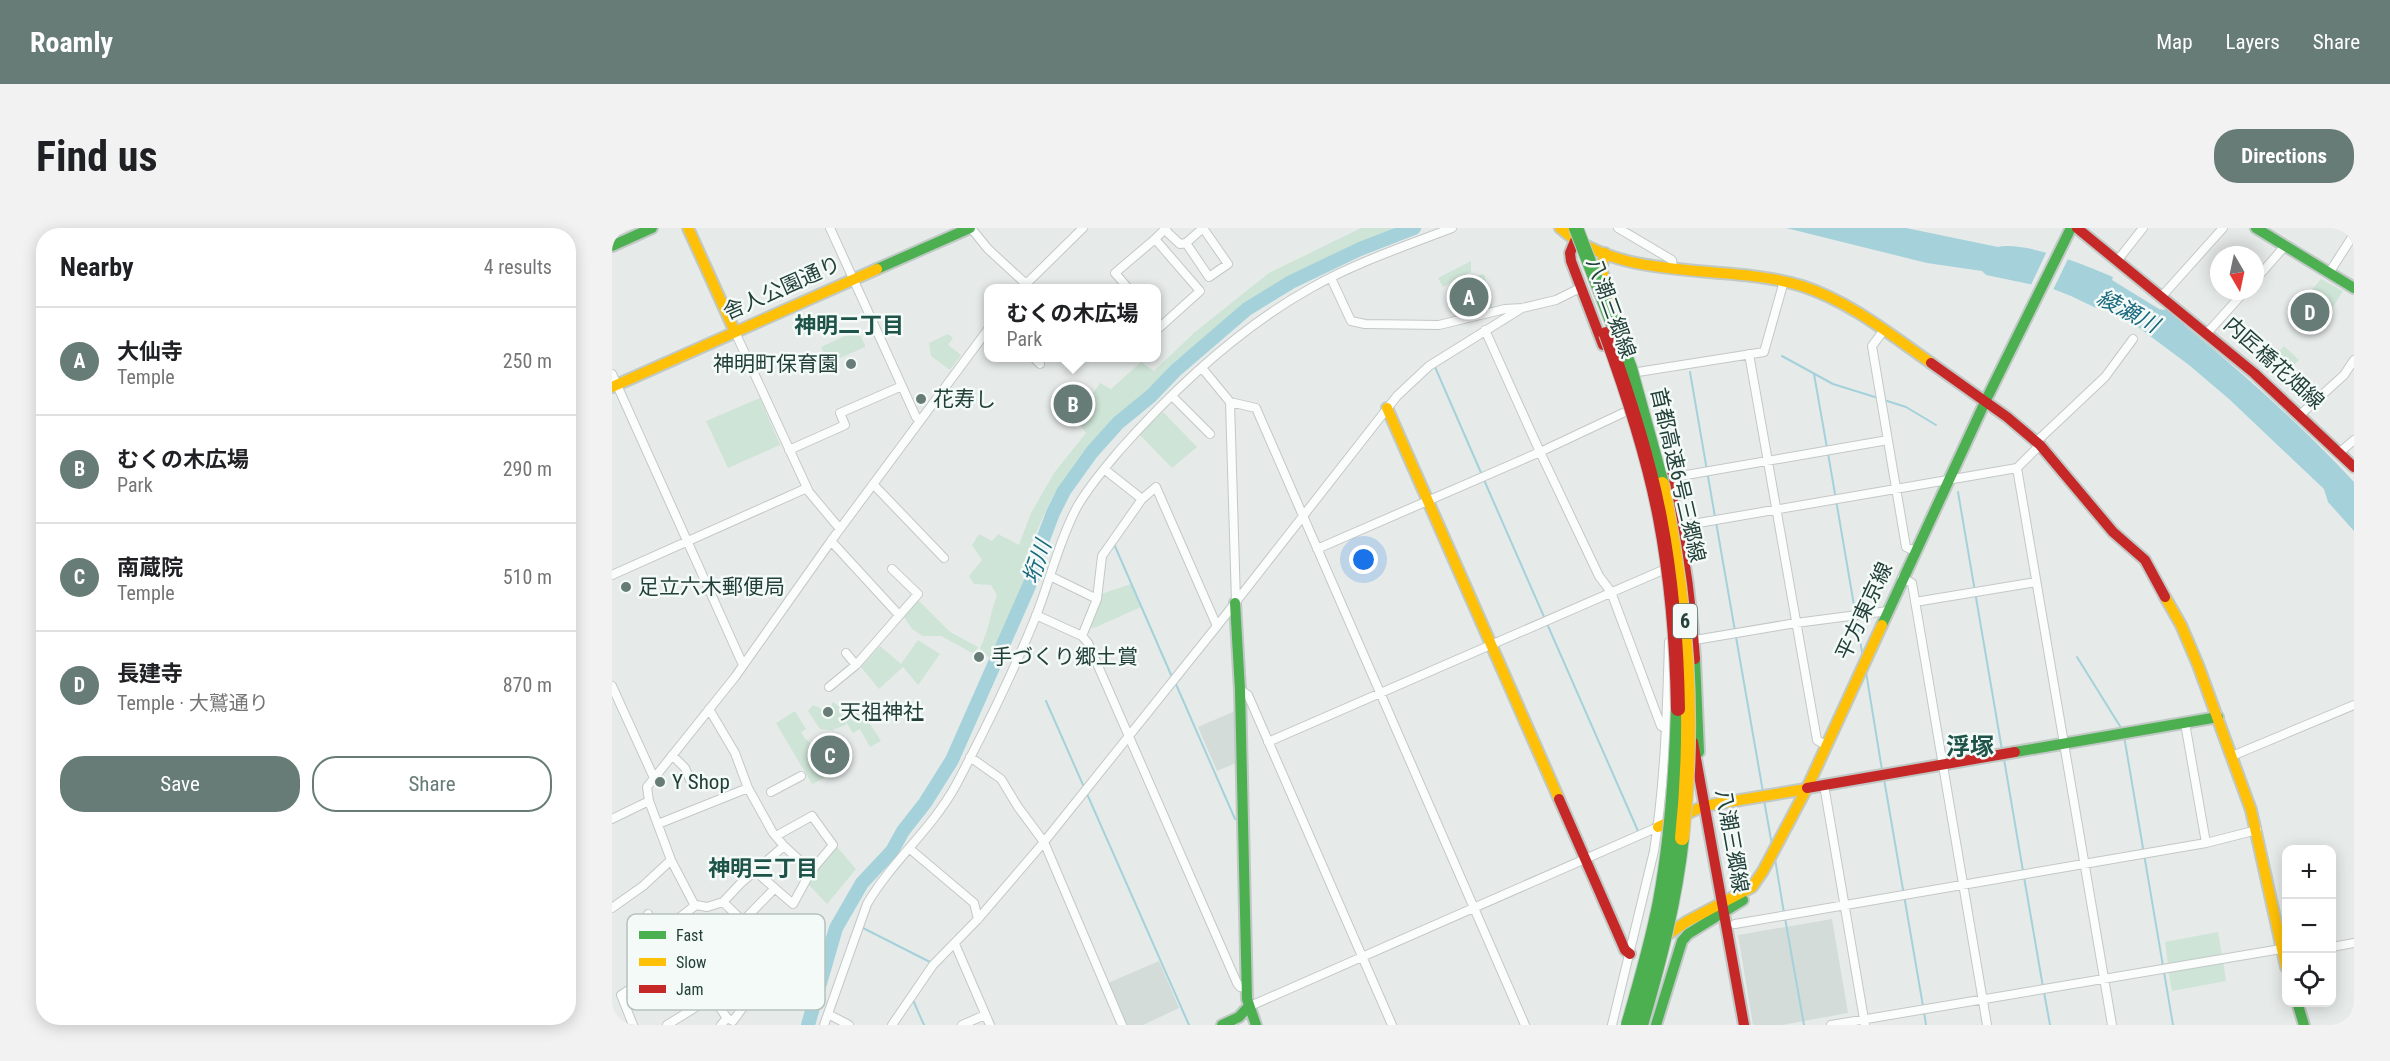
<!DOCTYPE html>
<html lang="en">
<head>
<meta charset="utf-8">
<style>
  :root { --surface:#fff; --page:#f2f2f2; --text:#202124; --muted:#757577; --line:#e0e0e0; --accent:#677c77 }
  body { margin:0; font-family:"Roboto Condensed","Noto Sans JP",sans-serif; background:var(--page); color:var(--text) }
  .controls { position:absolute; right:18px; bottom:18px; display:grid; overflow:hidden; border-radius:12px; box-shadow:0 3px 15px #0003 }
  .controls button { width:54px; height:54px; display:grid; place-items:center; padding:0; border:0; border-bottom:2px solid var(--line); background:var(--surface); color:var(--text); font:30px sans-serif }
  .compass { position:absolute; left:1598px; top:18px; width:54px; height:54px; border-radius:50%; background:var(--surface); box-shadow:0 3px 15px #0003; rotate:171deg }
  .you { position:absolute; left:752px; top:332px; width:21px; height:21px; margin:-15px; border:4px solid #fff; border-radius:50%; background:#1a73e8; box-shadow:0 0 0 9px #1a73e833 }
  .badge { display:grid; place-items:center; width:39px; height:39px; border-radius:50%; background:var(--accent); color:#fff; font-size:20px; font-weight:700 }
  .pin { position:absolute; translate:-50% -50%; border:3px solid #fff; box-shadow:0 2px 6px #0006 }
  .popup { position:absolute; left:372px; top:56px; width:177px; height:78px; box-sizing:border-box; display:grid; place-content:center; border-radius:12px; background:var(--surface); filter:drop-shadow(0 2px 4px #0005); font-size:20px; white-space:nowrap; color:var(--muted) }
  .popup b { font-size:22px; color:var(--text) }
  .popup::after { content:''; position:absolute; left:50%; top:100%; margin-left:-12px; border:12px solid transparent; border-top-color:var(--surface) }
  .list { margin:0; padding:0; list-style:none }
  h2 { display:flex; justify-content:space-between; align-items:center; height:78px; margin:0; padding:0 24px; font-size:26px }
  h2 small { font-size:20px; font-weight:400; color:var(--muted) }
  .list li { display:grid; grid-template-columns:39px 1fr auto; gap:18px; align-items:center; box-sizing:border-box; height:108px; padding:0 24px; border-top:2px solid var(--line) }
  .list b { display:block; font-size:22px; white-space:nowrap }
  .list p { margin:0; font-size:20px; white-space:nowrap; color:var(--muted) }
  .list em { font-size:20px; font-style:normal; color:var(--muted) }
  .actions { display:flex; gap:12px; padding:18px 24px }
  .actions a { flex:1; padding:14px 0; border:2px solid var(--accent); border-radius:24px; text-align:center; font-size:21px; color:var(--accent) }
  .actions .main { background:var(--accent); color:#fff }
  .icon { flex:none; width:33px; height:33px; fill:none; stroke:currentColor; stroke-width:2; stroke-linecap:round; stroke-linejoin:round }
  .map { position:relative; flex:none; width:1742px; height:797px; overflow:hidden; border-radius:24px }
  header { display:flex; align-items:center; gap:36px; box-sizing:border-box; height:84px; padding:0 30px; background:var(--accent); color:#fff }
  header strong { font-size:28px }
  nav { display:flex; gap:33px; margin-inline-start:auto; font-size:21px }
  .intro { display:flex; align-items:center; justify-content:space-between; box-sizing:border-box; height:144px; padding:0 36px }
  h1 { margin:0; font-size:42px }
  .button { padding:15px 27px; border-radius:24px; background:var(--accent); color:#fff; font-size:21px; font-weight:700 }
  main { display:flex; gap:36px; padding:0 36px }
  aside { flex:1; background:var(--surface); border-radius:24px; box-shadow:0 3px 15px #0003 }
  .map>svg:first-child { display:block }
  .built { fill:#d3dcd9 }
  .green { fill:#cee4d6 }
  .water { fill:#a5d1db }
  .pier { fill:#e6ebe9 }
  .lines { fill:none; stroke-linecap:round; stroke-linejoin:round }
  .stream { stroke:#a5d1db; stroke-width:2 }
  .river { stroke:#a5d1db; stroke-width:14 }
  .street-casing { stroke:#c3c8c6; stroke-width:10 }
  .fast-casing { stroke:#c1c9c6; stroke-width:14 }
  .slow-casing { stroke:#c1c9c6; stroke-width:14 }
  .jam-casing { stroke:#c1c9c6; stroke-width:14 }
  .street { stroke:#fbfcfc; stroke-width:8 }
  .fast { stroke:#4caf50; stroke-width:10 }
  .slow { stroke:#ffc107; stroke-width:10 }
  .jam { stroke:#c62828; stroke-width:10 }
  .fast-bridge-casing { stroke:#c2cac8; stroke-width:16; stroke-linecap:butt }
  .slow-bridge-casing { stroke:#c2cac8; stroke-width:16; stroke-linecap:butt }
  .jam-bridge-casing { stroke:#c2cac8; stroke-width:16; stroke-linecap:butt }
  .fast-bridge { stroke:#4caf50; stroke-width:14 }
  .slow-bridge { stroke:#ffc107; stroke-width:14 }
  .jam-bridge { stroke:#c62828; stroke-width:14 }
  .poi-dot { fill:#677c77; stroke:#f4faf7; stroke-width:2 }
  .labels { text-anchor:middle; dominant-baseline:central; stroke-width:5; stroke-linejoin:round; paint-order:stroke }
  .shield { fill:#f4faf7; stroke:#617872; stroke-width:1.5 }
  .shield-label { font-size:20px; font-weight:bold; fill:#224039 }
  .street-label { font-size:21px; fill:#224039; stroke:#f4faf7 }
  .poi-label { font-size:21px; fill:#224039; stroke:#f4faf7; text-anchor:start }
  .water-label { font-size:22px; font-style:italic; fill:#19697f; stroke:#f4faf7 }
  .neighbourhood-label { font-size:22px; font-weight:bold; fill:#1d5348; stroke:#f4faf7 }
  .quarter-label { font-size:24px; font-weight:bold; fill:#1d5348; stroke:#f4faf7 }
  .key { fill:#f4faf7; stroke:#b5c2be; stroke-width:1.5 }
  .key-label { font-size:16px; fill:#224039 }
</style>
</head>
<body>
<header>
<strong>Roamly</strong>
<nav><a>Map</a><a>Layers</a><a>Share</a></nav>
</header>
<div class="intro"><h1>Find us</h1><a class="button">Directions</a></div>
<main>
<aside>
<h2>Nearby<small>4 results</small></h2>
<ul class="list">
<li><span class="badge">A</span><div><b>大仙寺</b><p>Temple</p></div><em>250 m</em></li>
<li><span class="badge">B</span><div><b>むくの木広場</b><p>Park</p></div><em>290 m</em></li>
<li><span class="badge">C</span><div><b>南蔵院</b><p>Temple</p></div><em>510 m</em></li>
<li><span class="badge">D</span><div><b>長建寺</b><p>Temple · 大鷲通り</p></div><em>870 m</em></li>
</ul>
<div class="actions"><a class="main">Save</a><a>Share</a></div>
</aside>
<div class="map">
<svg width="1742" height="797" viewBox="0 0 1742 797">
  <rect width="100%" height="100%" fill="#e6ebe9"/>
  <path class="built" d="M623 483 624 535 605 543 586 499Z
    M1220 691 1236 785 1170 797H1141L1126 707Z
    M547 733 567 780 531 797H515L496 755Z"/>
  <path class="green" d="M749 0H782L691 44 646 69 563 133 556 146 470 226 440 270 430 291 414 329 410 347 413 355 378 431 368 420C377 403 378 385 385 367L379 357 362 356 357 348 370 332 360 317 367 306 380 313 386 306 407 317 419 285 442 245 474 205 460 187 454 188 450 193 442 186 461 165 473 177 488 155 499 161 529 134 542 143 583 104 657 45Z
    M859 33V44L831 59 826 50Z
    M872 46 881 81 871 84 861 49Z
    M1709 51 1731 63 1713 92 1705 88 1709 84 1698 73 1690 80 1687 77Z
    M246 102 253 117V119L217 135 209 119Z
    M336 106 341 110 336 117 349 127 338 142 319 128 317 115Z
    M1672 118 1687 132 1676 143 1664 131V127Z
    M148 170 168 217 116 240 94 193Z
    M551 184 585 219 560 240 527 206Z
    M519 356 529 379 482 400 477 399 489 366Z
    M305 371 338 404 366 419 362 426 329 408H311L300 401 291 387Z
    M306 412 328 426 306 457 291 439 267 461 249 439 268 418 289 436Z
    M221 474 228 479 227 484 233 491 248 480 269 513 258 519 248 501 241 505 234 494V497L220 502 208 501 196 483 201 477 210 481 211 485 215 486Z
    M183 483 194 501 189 504 194 512H196L213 539 218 536 223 543 203 555 200 556 164 495Z
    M225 619 244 641 215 676 196 656 204 643Z
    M1606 704 1610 727 1556 736 1553 714Z
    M1611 733 1614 753 1560 763 1556 742Z"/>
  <path class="water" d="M1174 0H1294L1386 19C1412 13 1474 37 1501 49L1500 52 1547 81 1552 82 1556 80 1571 92 1572 97C1632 146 1689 197 1742 254V303L1716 274 1712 261 1617 171 1577 137 1526 99 1492 80H1484L1459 68 1441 61 1374 47 1370 43 1315 35Z"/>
  <path class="pier" d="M1435 23 1457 29 1440 64 1418 59Z"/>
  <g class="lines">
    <path class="stream" d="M1170 128 1221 156 1266 170
      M823 139 870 247
      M1078 144 1103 289
      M1202 146 1215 220
      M1272 172 1294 179 1324 197
      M1216 225 1251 430
      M872 252 1026 603
      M1346 264 1390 522
      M1104 294 1151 564
      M502 316 560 449
      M1465 429 1511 503
      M1254 444 1270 542
      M563 454 623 591
      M434 473 577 797
      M1512 508 1561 797
      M1392 531 1411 643
      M1272 551 1311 778
      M1152 572 1160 617
      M1163 631 1172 685
      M1412 649 1431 759
      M1173 690 1192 797
      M251 700 318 734
      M1432 764 1438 797
      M301 772 312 797
      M1312 784 1314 797"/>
    <path class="river" d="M196 797 224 700 250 655 280 623 291 603 313 575 340 532 421 349 430 314 441 285 452 263 480 224 506 195 539 168 564 142 635 81 679 54 748 21 802 0"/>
    <defs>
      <path id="street" d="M218 0 304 189 308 192
        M359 0 376 21 414 56
        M554 0 555 4 568 16 574 15 591 0
        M1006 0 1060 32 1061 39
        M574 15 597 49 616 36 591 0
        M1505 33 1531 0
        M1717 45 1742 6
        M719 50 739 93 753 96 827 97 893 81 910 80 944 72 970 59
        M1643 52 1673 18
        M410 60 471 0
        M516 60 503 45 543 11
        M1551 67 1611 0
        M545 96 548 99 588 63 543 11 554 0
        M873 102 928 224 987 348 999 364 1049 498 1055 502
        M1272 102 1260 118 1294 319 1303 323
        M123 104 197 264 228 301
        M1596 104 1633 63
        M1137 126 1205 512 1213 517
        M422 130 428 136
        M590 140 618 174 624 374
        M1026 144 1152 124 1172 53
        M0 146 131 437
        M560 168 598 206
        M618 174 644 180 913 797
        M1689 186 1732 147 1742 132
        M1424 214 1493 149 1521 111
        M177 222 233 197 228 185 290 158
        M1728 224 1742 212
        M1405 240 1500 797
        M492 241 530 271
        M1057 250 1276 212
        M261 256 332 330
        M1069 298 1405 240 1428 217
        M219 313 287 387
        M705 321 928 224 1013 184
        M0 347 195 260
        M438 348 485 371
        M1290 350 1300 355 1375 797
        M1303 374 1424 354
        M424 387 470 408 476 415 625 755 628 759 635 760
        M470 408 485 371 490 328 530 271 544 259 605 398
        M1083 412 1184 395 1276 383
        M234 425 244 437
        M0 458 42 550
        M217 459 244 437 306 366 280 341
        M628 462 636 467 780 797
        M97 481 123 525 136 560
        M1573 495 1594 615
        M656 514 1051 342
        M60 527 73 540 79 554
        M1620 528 1742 477
        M358 529 389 551 406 579 432 614 510 797
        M1212 557 1253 797
        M159 564 189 548
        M0 591 37 573
        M46 596 136 560 161 605 172 618 199 643
        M298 621 362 675 366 691
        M143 643 181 676 199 643 221 617 200 588 164 608
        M111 674 165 726 145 760 121 793 115 790
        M83 678 59 632 37 573 35 559 123 449 219 313 377 100
        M0 680 31 658 59 632
        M36 686 44 703 54 699 58 700
        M131 693 162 661
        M1123 696 1594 615 1645 602
        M343 716 378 797
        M1720 719 1742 715
        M636 779 1046 599
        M216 786 237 797
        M21 797 9 767 71 726
        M55 797 100 769
        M109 797 115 790 61 712 57 704 59 696 84 677 95 679 111 674 129 655 172 618
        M212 797 255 676C280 633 320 601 344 557 373 502 401 445 424 388 438 352 447 313 465 279 477 258 492 241 507 223 561 162 627 100 699 60 743 35 793 18 840 0
        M280 797 321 737 366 691 432 614 605 398 785 168 817 138 910 80
        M350 797 373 787
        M1000 797 1042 623C1053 554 1055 484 1057 414
        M1219 797 1669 721"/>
      <path id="fast" d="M1644 0 1742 60
        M0 18 40 0
        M265 41 358 0
        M623 375 628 462 635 771 644 797
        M1270 397 1373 174 1459 0
        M1083 431 1087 524
        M1403 524 1606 489
        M1685 774 1692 797
        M610 797 627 789 636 779
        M1044 797 1070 713 1076 706 1131 672"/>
      <path id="slow" d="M76 0 123 104
        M948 0C1013 56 1112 34 1190 58 1237 73 1279 107 1319 135
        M993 25 989 41 1001 73
        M0 159 265 41
        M775 180 947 571
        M1553 369 1569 397 1586 437 1639 582 1674 739
        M1046 599 1092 578 1194 561
        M1052 709 1074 694 1140 659 1151 643 1195 560 1270 397"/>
      <path id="jam" d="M1465 0 1642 145 1742 239
        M963 13 958 25 959 33 991 117
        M1319 135 1395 189 1428 217 1501 304 1533 332 1553 369
        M1053 237C1069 301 1079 365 1083 431
        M1081 514 1132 797
        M1195 560 1403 524
        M947 571 1013 722 1018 726"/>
    </defs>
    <use href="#street" class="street-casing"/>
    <use href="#fast" class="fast-casing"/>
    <use href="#slow" class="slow-casing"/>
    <use href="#jam" class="jam-casing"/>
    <use href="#street" class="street"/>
    <use href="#fast" class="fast"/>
    <use href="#slow" class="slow"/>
    <use href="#jam" class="jam"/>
    <defs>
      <path id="fast-bridge" d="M964 0 1018 140 1050 256
        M1016 797C1028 756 1040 715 1048 673 1060 609 1064 545 1066 481
        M1029 797C1047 735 1063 674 1070 610"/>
      <path id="slow-bridge" d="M1050 256C1075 376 1083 489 1070 610"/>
      <path id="jam-bridge" d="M994 106C1016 166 1036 227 1048 290 1060 353 1065 416 1066 481"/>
    </defs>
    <use href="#fast-bridge" class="fast-bridge-casing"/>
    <use href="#slow-bridge" class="slow-bridge-casing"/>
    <use href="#jam-bridge" class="jam-bridge-casing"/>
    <use href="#fast-bridge" class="fast-bridge"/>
    <use href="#slow-bridge" class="slow-bridge"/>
    <use href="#jam-bridge" class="jam-bridge"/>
  </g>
  <g class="poi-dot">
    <circle cx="239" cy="136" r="6"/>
    <circle cx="309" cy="171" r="6"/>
    <circle cx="14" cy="359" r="6"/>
    <circle cx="367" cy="429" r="6"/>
    <circle cx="216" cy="484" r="6"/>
    <circle cx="48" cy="554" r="6"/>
  </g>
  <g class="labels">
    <rect class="shield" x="1061" y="376" width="24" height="34" rx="4.5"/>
    <g class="shield-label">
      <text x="1073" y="393">6</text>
    </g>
    <g class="street-label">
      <text transform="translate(170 60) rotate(-24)">舎人公園通り</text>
      <text transform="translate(999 80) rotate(70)">八潮三郷線</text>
      <text transform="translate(1662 135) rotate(42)">内匠橋花畑線</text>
      <text transform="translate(1066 247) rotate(77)">首都高速6号三郷線</text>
      <text transform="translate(1252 383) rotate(-65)">平方東京線</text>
      <text transform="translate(1120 613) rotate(80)">八潮三郷線</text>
    </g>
    <g class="poi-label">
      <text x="227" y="136" text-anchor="end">神明町保育園</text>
      <text x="321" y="171">花寿し</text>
      <text x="26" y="359">足立六木郵便局</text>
      <text x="379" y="429">手づくり郷土賞</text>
      <text x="228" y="484">天祖神社</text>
      <text x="60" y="554">Y Shop</text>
    </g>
    <g class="water-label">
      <text transform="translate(1516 83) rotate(28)">綾瀬川</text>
      <text transform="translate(425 334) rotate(-71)">垳川</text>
    </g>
    <g class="neighbourhood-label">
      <text x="237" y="97">神明二丁目</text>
      <text x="151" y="640">神明三丁目</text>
    </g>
    <g class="quarter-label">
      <text x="1358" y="519">浮塚</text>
    </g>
  </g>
  <rect x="15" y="686" width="198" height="96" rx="9" class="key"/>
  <rect x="27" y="703" width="27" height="8" fill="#4caf50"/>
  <rect x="27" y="730" width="27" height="8" fill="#ffc107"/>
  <rect x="27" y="757" width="27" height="8" fill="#c62828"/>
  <g class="key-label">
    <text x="64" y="713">Fast</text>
    <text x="64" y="740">Slow</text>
    <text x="64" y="767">Jam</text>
  </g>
</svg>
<div class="controls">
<button>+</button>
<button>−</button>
<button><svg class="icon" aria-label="locate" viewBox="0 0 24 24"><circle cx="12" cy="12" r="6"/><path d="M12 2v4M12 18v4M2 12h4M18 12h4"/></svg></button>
</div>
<svg class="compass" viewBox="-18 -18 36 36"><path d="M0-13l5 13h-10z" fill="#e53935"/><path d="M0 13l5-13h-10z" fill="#757577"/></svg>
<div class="you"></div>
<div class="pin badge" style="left:857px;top:69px">A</div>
<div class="pin badge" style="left:461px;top:176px">B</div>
<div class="popup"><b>むくの木広場</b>Park</div>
<div class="pin badge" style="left:218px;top:527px">C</div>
<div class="pin badge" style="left:1698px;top:84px">D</div>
</div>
</main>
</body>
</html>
